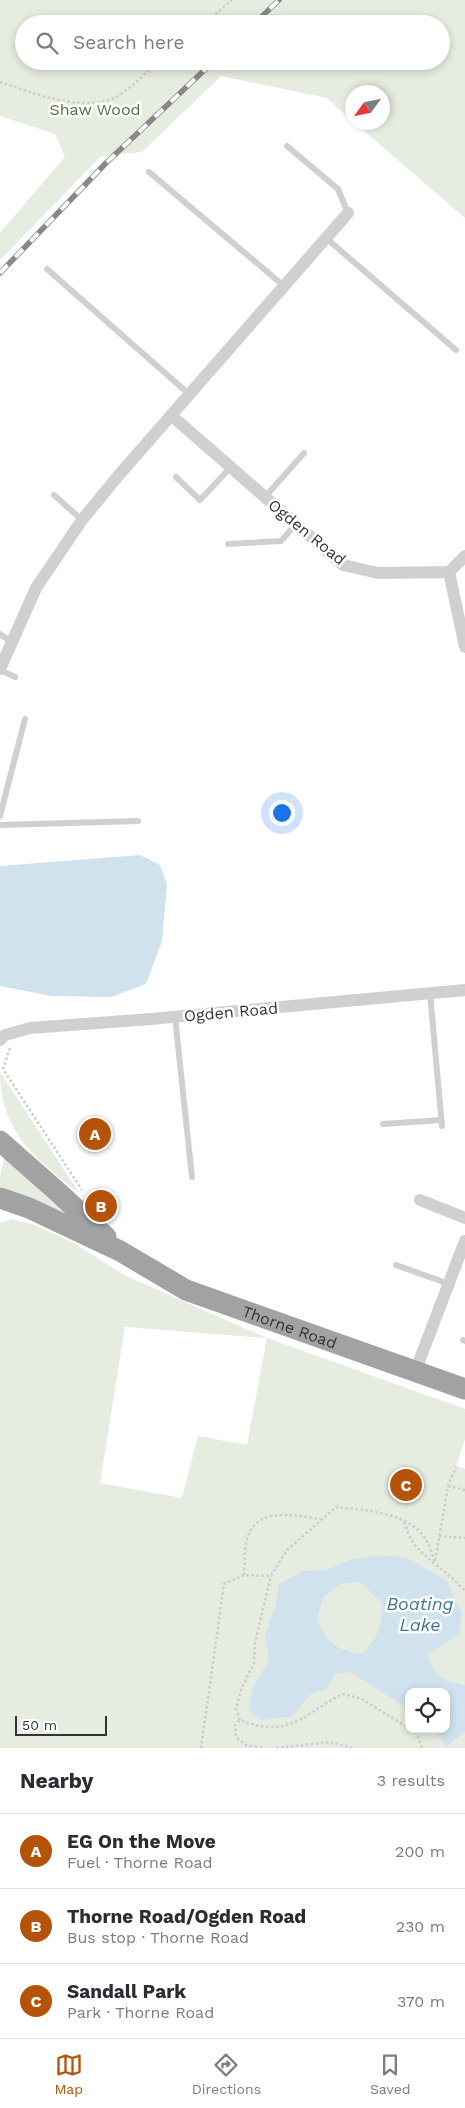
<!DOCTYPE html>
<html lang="en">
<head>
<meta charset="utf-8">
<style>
  :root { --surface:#fff; --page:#f7f7f7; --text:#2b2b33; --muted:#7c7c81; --line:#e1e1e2; --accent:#b45309 }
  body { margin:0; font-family:"Work Sans",sans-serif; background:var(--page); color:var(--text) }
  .controls { position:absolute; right:15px; bottom:15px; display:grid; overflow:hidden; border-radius:10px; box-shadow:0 2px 8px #0003 }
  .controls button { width:45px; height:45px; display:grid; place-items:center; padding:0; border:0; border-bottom:1px solid var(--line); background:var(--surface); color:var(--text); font:25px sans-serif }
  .compass { position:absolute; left:345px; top:85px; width:45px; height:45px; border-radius:50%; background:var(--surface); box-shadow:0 2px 8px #0003; rotate:237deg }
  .scale { position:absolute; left:15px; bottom:12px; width:92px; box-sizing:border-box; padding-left:5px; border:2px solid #333; border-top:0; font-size:14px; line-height:18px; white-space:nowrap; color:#333; -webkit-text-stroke:4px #fff; paint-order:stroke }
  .you { position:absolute; left:281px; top:812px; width:18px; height:18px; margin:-12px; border:4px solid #fff; border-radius:50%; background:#1a73e8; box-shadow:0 0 0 8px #1a73e833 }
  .badge { display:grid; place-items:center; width:32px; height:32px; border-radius:50%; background:var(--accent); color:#fff; font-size:16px; font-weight:700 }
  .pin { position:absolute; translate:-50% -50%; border:2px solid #fff; box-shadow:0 1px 5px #0006 }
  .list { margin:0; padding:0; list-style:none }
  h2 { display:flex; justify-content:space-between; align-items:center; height:65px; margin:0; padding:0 20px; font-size:21px }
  h2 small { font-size:16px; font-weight:400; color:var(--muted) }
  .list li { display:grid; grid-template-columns:32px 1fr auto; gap:15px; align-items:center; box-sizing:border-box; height:75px; padding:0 20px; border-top:1px solid var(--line) }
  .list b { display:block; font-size:19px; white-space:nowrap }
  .list p { margin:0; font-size:16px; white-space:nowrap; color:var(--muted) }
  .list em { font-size:16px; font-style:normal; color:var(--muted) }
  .icon { flex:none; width:28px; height:28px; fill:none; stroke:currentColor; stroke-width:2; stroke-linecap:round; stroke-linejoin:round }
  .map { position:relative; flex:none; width:465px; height:1748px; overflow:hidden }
  .search { position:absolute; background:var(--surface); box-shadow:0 2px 8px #0003; left:15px; right:15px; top:15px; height:55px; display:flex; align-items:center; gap:12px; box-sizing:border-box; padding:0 18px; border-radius:28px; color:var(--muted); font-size:19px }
  .sheet { height:290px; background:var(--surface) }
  nav { display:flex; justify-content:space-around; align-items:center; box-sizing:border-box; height:70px; border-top:1px solid var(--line); background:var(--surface); font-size:14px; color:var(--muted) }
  nav a { display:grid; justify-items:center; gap:2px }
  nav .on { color:var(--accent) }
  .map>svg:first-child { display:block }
  .green { fill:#e6ecdf; fill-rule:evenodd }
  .water { fill:#cfe2ee; fill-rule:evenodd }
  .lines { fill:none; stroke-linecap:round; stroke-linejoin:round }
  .path { stroke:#cdcdcd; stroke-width:2.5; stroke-dasharray:2.5 2.5; stroke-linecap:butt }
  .service { stroke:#d0d0d0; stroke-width:6 }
  .minor { stroke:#d0d0d0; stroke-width:12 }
  .trunk { stroke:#a2a2a2; stroke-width:21 }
  .rail-casing { stroke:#888; stroke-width:5.5 }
  .rail { stroke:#fff; stroke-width:4; stroke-dasharray:11; stroke-linecap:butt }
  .labels { text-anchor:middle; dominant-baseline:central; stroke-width:5; stroke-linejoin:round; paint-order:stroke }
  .park-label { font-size:16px; fill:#56703f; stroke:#fff }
  .street-label { font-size:16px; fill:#333; stroke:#fff }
  .water-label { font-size:18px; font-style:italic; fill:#3f7597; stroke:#fff }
</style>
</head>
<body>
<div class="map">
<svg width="465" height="1748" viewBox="0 0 465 1748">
  <rect width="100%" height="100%" fill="#fff"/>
  <path class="green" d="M0 0H465V218L355 123 382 122V92H352V121L327 98 221 76 142 152 101 156 0 260V233L65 157 55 134 0 116ZM24 24H441V61H24Z
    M0 1072 80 1194C36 1160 0 1131 0 1072Z
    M5 1155 45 1187 65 1215 0 1189V1177Z
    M11 1219 32 1224 72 1242 126 1276 267 1338 465 1409V1439L456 1466 465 1469V1748H0V1223ZM125 1327 267 1338 247 1445 198 1436 182 1498 100 1483ZM409 1692H446V1729H409Z"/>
  <path class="water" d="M140 855 160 865 167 885 162 941 146 984 111 997 52 996 0 986V866Z
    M383 1555 407 1558 446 1580 462 1614 459 1634 427 1655C434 1676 444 1681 465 1685V1731L446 1747 433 1729H446V1692H409V1709L350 1672 335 1674 327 1689 312 1693 292 1716 262 1720 249 1711 252 1690 269 1660 265 1635 275 1607 279 1584 304 1571 325 1570 354 1559ZM360 1582 382 1603C382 1627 379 1636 362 1654 334 1649 329 1645 317 1620L323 1597 341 1584Z"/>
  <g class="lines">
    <path class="path" d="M204 24 232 0
      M0 82C34 93 78 112 114 98 125 94 149 70 159 61
      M10 1048 3 1069 82 1190
      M448 1486 465 1490
      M404 1522C407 1528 408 1535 412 1541 422 1557 450 1573 465 1591
      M439 1536 465 1538
      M244 1575C245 1565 244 1554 246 1544 252 1505 293 1515 320 1519
      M240 1720 236 1709 242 1687 254 1663 255 1643 271 1576
      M411 1729 416 1732 422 1748
      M201 1748 224 1584 244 1575 271 1576 287 1550 336 1507C363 1510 410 1512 426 1540 430 1546 432 1555 435 1562L448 1486 456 1467
      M262 1748 246 1745 236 1737 235 1725 240 1720C290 1739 301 1716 342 1694L360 1698 409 1728
      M276 1748 330 1742 352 1748"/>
    <path class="service" d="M287 146 338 189 348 213
      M149 172 284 286
      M326 238 456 350
      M47 269 190 395
      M176 477 200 500 231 467
      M54 495 82 520
      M265 497 304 453
      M228 544 281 541 296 524
      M0 634 11 642
      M0 670 15 677
      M0 816 25 719
      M0 825 138 821
      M430 993 442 1126
      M175 1017 192 1177
      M383 1124 441 1120
      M396 1265 449 1284
      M463 1340 465 1341"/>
    <path class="minor" d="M172 416 343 565 378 573 449 572 465 556
      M449 572 465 647
      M0 669 36 588 82 520 118 476 348 213
      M0 1040 5 1035 30 1028 151 1019 465 990
      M420 1200 465 1218
      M415 1372 465 1241"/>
    <g class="trunk">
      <path d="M0 1141 60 1194 106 1237"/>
      <path id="s1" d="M0 1198 29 1208 120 1251 186 1290 465 1389"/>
    </g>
    <defs>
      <path id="rail" d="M254 24 279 0
        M0 273 106 163 214 61"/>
    </defs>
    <use href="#rail" class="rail-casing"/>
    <use href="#rail" class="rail"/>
  </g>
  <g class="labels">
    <g class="park-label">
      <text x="95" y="109">Shaw Wood</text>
    </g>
    <g class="street-label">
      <text transform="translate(307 532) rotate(39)">Ogden Road</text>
      <text transform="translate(231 1012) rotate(-5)">Ogden Road</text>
      <text stroke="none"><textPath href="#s1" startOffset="318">Thorne Road</textPath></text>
    </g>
    <g class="water-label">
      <text x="420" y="1603">Boating<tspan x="420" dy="21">Lake</tspan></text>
    </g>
  </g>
</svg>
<div class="controls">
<button><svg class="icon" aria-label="locate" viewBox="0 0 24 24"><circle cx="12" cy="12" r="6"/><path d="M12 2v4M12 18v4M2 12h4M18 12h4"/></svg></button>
</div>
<svg class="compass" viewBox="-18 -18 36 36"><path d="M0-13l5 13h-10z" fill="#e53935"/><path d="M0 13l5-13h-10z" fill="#7c7c81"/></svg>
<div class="scale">50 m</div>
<div class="you"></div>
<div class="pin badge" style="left:95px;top:1134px">A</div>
<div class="pin badge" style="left:101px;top:1206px">B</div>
<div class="pin badge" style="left:406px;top:1485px">C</div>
<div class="search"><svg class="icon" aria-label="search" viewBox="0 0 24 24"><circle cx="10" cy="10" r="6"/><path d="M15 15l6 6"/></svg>Search here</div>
</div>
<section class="sheet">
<h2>Nearby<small>3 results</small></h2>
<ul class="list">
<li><span class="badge">A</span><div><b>EG On the Move</b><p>Fuel · Thorne Road</p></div><em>200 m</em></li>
<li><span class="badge">B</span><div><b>Thorne Road/Ogden Road</b><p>Bus stop · Thorne Road</p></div><em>230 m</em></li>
<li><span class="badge">C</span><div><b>Sandall Park</b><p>Park · Thorne Road</p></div><em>370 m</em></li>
</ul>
</section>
<nav>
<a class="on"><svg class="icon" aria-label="map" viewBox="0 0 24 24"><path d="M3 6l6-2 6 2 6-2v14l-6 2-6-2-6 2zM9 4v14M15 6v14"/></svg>Map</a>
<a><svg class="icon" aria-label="directions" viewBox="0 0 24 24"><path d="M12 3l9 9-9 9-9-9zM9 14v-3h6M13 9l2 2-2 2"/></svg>Directions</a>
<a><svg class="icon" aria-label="saved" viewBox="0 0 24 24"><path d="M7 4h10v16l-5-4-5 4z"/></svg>Saved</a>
</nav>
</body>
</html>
